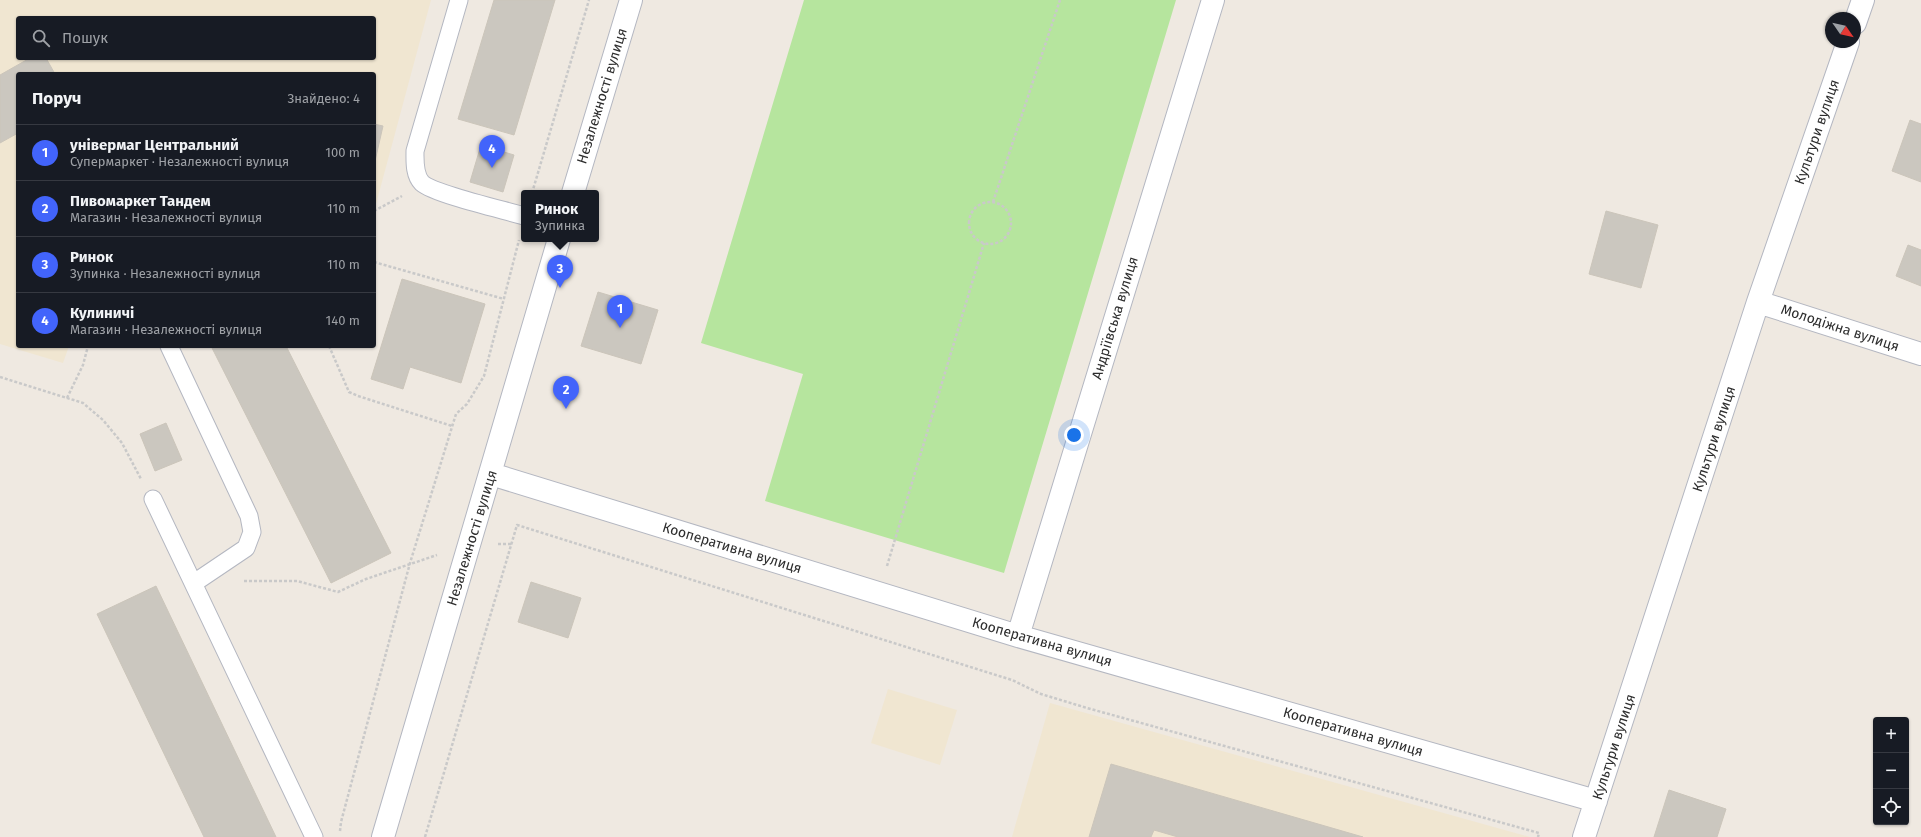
<!DOCTYPE html>
<html lang="uk">
<head>
<meta charset="utf-8">
<style>
  :root { --surface:#171b24; --page:#242831; --text:#f1f3f6; --muted:#9ea1a6; --line:#363941; --accent:#4264fb }
  body { margin:0; font-family:"Fira Sans",sans-serif; background:var(--page); color:var(--text) }
  .controls { position:absolute; right:12px; bottom:12px; display:grid; overflow:hidden; border-radius:4px; box-shadow:0 1px 3px #0004 }
  .controls button { width:36px; height:36px; display:grid; place-items:center; padding:0; border:0; border-bottom:1px solid var(--line); background:var(--surface); color:var(--text); font:20px sans-serif }
  .compass { position:absolute; left:1825px; top:12px; width:36px; height:36px; border-radius:50%; background:var(--surface); box-shadow:0 1px 3px #0004; rotate:124deg }
  .you { position:absolute; left:1074px; top:435px; width:14px; height:14px; margin:-10px; border:3px solid #fff; border-radius:50%; background:#1a73e8; box-shadow:0 0 0 6px #1a73e833 }
  .badge { display:grid; place-items:center; width:26px; height:26px; border-radius:50%; background:var(--accent); color:#fff; font-size:13px; font-weight:700 }
  .pin { position:absolute; translate:-50% -33px; filter:drop-shadow(0 1px 2px #0008) }
  .pin::after { content:''; position:absolute; top:21px; width:14px; height:12px; background:inherit; clip-path:polygon(0 0,100% 0,50% 100%) }
  .popup { position:absolute; left:521px; top:190px; width:78px; height:52px; box-sizing:border-box; display:grid; place-content:center; border-radius:4px; background:var(--surface); filter:drop-shadow(0 1px 3px #0005); font-size:13px; white-space:nowrap; color:var(--muted) }
  .popup b { font-size:15px; color:var(--text) }
  .popup::after { content:''; position:absolute; left:50%; top:100%; margin-left:-8px; border:8px solid transparent; border-top-color:var(--surface) }
  .list { margin:0; padding:0; list-style:none }
  h2 { display:flex; justify-content:space-between; align-items:center; height:52px; margin:0; padding:0 16px; font-size:17px }
  h2 small { font-size:13px; font-weight:400; color:var(--muted) }
  .list li { display:grid; grid-template-columns:26px 1fr auto; gap:12px; align-items:center; box-sizing:border-box; height:56px; padding:0 16px; border-top:1px solid var(--line) }
  .list b { display:block; font-size:15px; white-space:nowrap }
  .list p { margin:0; font-size:13px; white-space:nowrap; color:var(--muted) }
  .list em { font-size:13px; font-style:normal; color:var(--muted) }
  .icon { flex:none; width:22px; height:22px; fill:none; stroke:currentColor; stroke-width:2; stroke-linecap:round; stroke-linejoin:round }
  .map { position:relative; flex:none; width:1921px; height:837px; overflow:hidden }
  .search { position:absolute; background:var(--surface); box-shadow:0 1px 3px #0004; left:16px; top:16px; width:360px; height:44px; display:flex; align-items:center; gap:10px; box-sizing:border-box; padding:0 14px; border-radius:4px; color:var(--muted); font-size:15px }
  .panel { position:absolute; background:var(--surface); box-shadow:0 1px 3px #0004; left:16px; top:72px; width:360px; height:276px; border-radius:4px }
  .map>svg:first-child { display:block }
  .education { fill:#f0e6d1; fill-rule:evenodd }
  .green { fill:#b6e59e }
  .building { fill:#cbc7bf; stroke:#cbc5ba }
  .lines { fill:none; stroke-linecap:round; stroke-linejoin:round }
  .service-casing { stroke:#b4b7c1; stroke-width:19 }
  .minor-casing { stroke:#b4b7c1; stroke-width:24 }
  .path { stroke:#c9c9c9; stroke-width:2.5; stroke-dasharray:3 2; stroke-linecap:butt }
  .service { stroke:#fff; stroke-width:17 }
  .minor { stroke:#fff; stroke-width:22 }
  .labels { text-anchor:middle; dominant-baseline:central; stroke-width:3; stroke-linejoin:round; paint-order:stroke }
  .street-label { font-size:14px; fill:#2e2e2e; stroke:#fff }
</style>
</head>
<body>
<div class="map">
<svg width="1921" height="837" viewBox="0 0 1921 837">
  <rect width="100%" height="100%" fill="#efe9e1"/>
  <path class="education" d="M0 0H431L376 204 374 203V74H18V346H69L63 363 0 344ZM18 18H374V58H18Z
    M888 689 957 710 940 765 871 743Z
    M1050 703 1530 837H1012Z"/>
  <path class="green" d="M804 0H1176L1004 573 765 501 803 374 701 343Z"/>
  <path class="building" d="M494 0H555L514 135 458 119Z
    M30 58H46L55 74H18V133L0 143V75Z
    M1910 120 1921 124V182L1892 171Z
    M374 124 383 126 375 161H374Z
    M481 145 514 155 503 192 470 182Z
    M1606 211 1658 225 1641 288 1589 274Z
    M1908 245 1921 250V286L1896 276Z
    M402 279 485 304 461 383 410 367 403 389 371 379Z
    M598 292 658 310 641 364 581 346Z
    M211 346H286L391 553 331 583Z
    M166 423 182 460 155 471 140 434Z
    M531 582 581 598 568 638 518 622Z
    M156 586 276 837H204L97 614Z
    M1111 764 1363 837H1178L1154 830 1151 837H1089Z
    M1669 790 1726 809 1717 837H1654Z"/>
  <g class="lines">
    <defs>
      <path id="service" d="M459 0 415 151C415 161 414 175 422 183 434 194 504 210 524 216
        M169 346 249 516 252 532 246 548 194 583
        M153 499 314 837"/>
      <path id="minor" d="M1855 23 1863 0
        M573 193 631 0
        M1758 302 1921 354
        M491 474 1018 636 1596 801
        M1018 636 1213 0
        M383 837 559 239
        M1584 837 1758 302 1848 42"/>
    </defs>
    <use href="#service" class="service-casing"/>
    <use href="#minor" class="minor-casing"/>
    <path class="path" d="M532 193 589 0
      M993 202 1060 0
      M969 223a21 21 0 1 1 42 0a21 21 0 1 1-42 0Z
      M374 211 402 196
      M374 262 504 299
      M329 346 349 392 358 396 452 426
      M0 377 83 403 103 420 122 443 141 479
      M67 398 83 365 88 346
      M498 544H511
      M887 566 984 243
      M244 581H297L338 592 366 579 437 555
      M340 831 341 822 410 563 456 414 467 404 484 376 519 240
      M425 837 517 525 1012 680 1041 694 1087 708 1539 833 1538 837"/>
    <use href="#service" class="service"/>
    <use href="#minor" class="minor"/>
  </g>
  <g class="labels">
    <g class="street-label">
      <text transform="translate(602 96) rotate(-73)">Незалежності вулиця</text>
      <text transform="translate(1817 132) rotate(-71)">Культури вулиця</text>
      <text transform="translate(1115 318) rotate(-73)">Андріївська вулиця</text>
      <text transform="translate(1840 328) rotate(18)">Молодіжна вулиця</text>
      <text transform="translate(1714 439) rotate(-72)">Культури вулиця</text>
      <text transform="translate(472 538) rotate(-73)">Незалежності вулиця</text>
      <text transform="translate(732 548) rotate(17)">Кооперативна вулиця</text>
      <text transform="translate(1042 642) rotate(16)">Кооперативна вулиця</text>
      <text transform="translate(1353 732) rotate(16)">Кооперативна вулиця</text>
      <text transform="translate(1614 747) rotate(-72)">Культури вулиця</text>
    </g>
  </g>
</svg>
<div class="controls">
<button>+</button>
<button>−</button>
<button><svg class="icon" aria-label="locate" viewBox="0 0 24 24"><circle cx="12" cy="12" r="6"/><path d="M12 2v4M12 18v4M2 12h4M18 12h4"/></svg></button>
</div>
<svg class="compass" viewBox="-18 -18 36 36"><path d="M0-13l5 13h-10z" fill="#e53935"/><path d="M0 13l5-13h-10z" fill="#9ea1a6"/></svg>
<div class="you"></div>
<div class="pin badge" style="left:620px;top:328px">1</div>
<div class="pin badge" style="left:566px;top:409px">2</div>
<div class="pin badge" style="left:560px;top:288px">3</div>
<div class="popup"><b>Ринок</b>Зупинка</div>
<div class="pin badge" style="left:492px;top:168px">4</div>
<div class="search"><svg class="icon" aria-label="search" viewBox="0 0 24 24"><circle cx="10" cy="10" r="6"/><path d="M15 15l6 6"/></svg>Пошук</div>
<section class="panel">
<h2>Поруч<small>Знайдено: 4</small></h2>
<ul class="list">
<li><span class="badge">1</span><div><b>універмаг Центральний</b><p>Супермаркет · Незалежності вулиця</p></div><em>100 m</em></li>
<li><span class="badge">2</span><div><b>Пивомаркет Тандем</b><p>Магазин · Незалежності вулиця</p></div><em>110 m</em></li>
<li><span class="badge">3</span><div><b>Ринок</b><p>Зупинка · Незалежності вулиця</p></div><em>110 m</em></li>
<li><span class="badge">4</span><div><b>Кулиничі</b><p>Магазин · Незалежності вулиця</p></div><em>140 m</em></li>
</ul>
</section>
</div>
</body>
</html>
